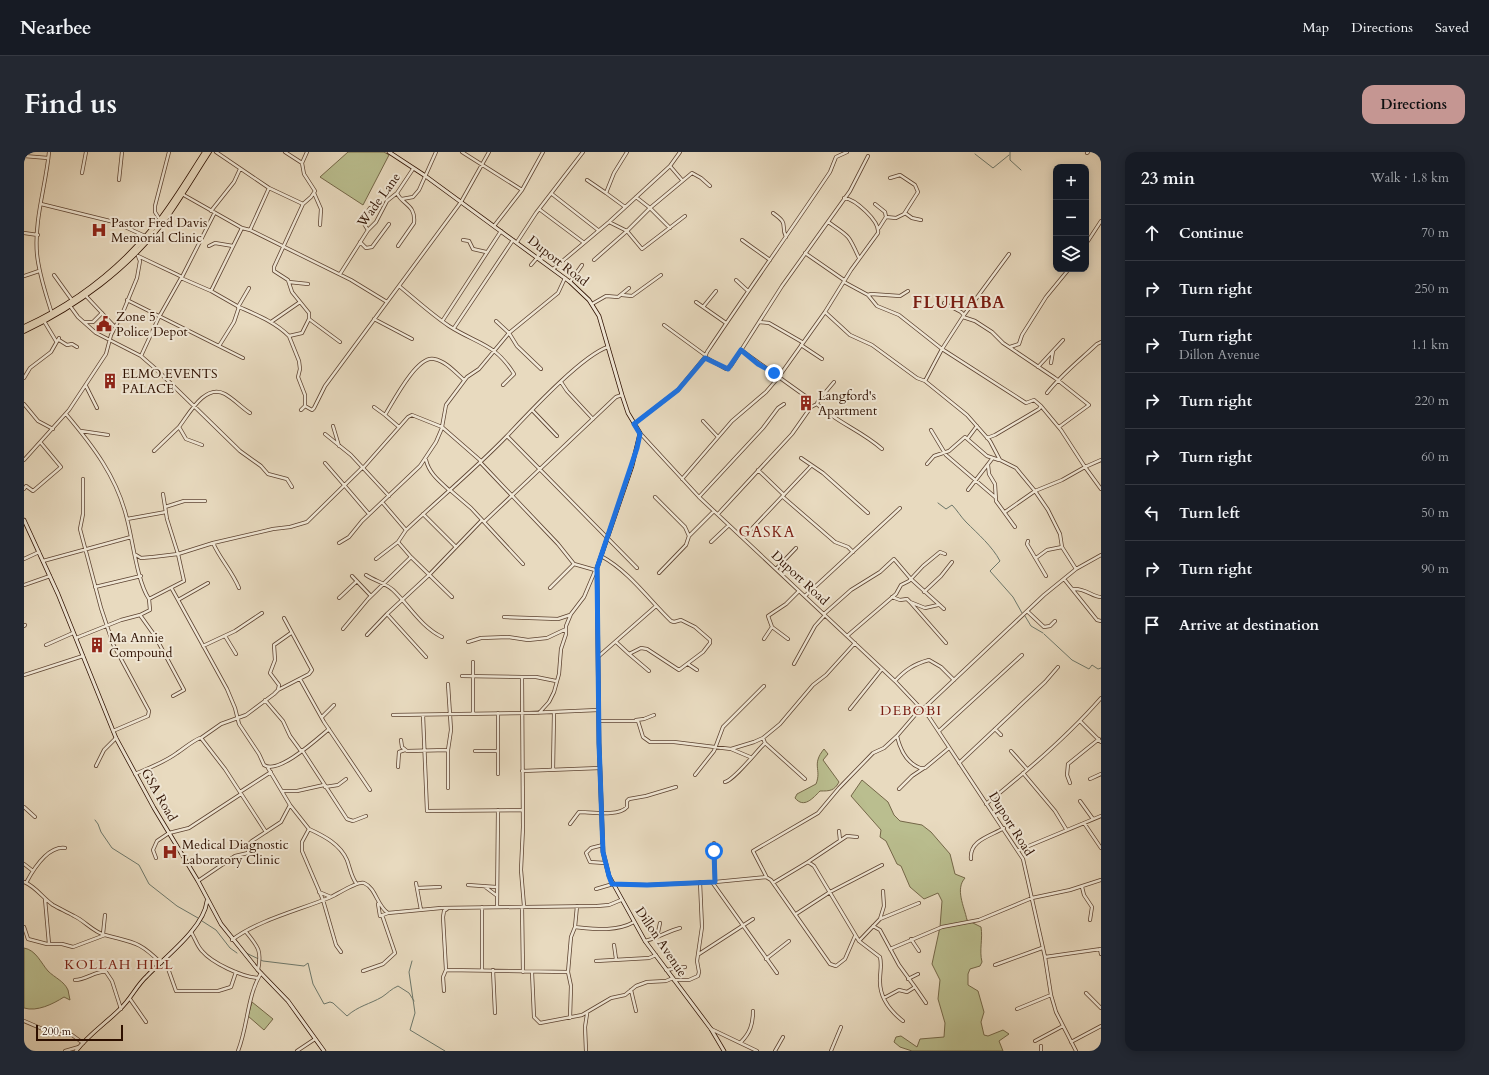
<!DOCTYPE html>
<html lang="en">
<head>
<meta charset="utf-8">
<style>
  :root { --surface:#171b24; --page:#242831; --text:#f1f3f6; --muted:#9ea1a6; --line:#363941; --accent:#c59692 }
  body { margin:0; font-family:Cardo,serif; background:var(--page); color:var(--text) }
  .controls { position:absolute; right:12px; top:12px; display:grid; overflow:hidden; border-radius:8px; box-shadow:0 2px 10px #0003 }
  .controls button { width:36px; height:36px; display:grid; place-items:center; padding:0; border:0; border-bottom:1px solid var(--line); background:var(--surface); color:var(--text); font:20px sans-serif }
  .scale { position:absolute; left:12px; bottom:10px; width:87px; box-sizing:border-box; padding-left:4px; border:2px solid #2e1000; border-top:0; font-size:11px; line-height:14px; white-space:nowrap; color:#2e1000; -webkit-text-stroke:3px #f0e7d5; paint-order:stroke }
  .stop { position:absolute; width:12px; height:12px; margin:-9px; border:3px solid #1a73e8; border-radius:50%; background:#fff }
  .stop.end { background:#1a73e8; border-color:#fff; box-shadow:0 1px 4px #0008 }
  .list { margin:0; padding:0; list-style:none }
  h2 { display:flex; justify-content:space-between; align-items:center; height:52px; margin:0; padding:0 16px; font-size:17px }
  h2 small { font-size:13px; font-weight:400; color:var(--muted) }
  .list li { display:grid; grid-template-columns:26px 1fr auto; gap:12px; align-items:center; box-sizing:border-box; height:56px; padding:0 16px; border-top:1px solid var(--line) }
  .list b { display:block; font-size:15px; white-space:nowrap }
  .list p { margin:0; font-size:13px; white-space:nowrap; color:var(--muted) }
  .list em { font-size:13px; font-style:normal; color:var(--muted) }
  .icon { flex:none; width:22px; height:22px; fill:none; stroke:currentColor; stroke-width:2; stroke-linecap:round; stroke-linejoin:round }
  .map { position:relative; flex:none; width:1077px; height:899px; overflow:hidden; border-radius:12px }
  header { display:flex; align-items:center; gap:24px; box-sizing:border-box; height:56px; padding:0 20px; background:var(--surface); border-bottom:1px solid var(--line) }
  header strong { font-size:19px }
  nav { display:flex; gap:22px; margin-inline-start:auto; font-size:14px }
  .intro { display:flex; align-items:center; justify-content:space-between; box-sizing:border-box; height:96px; padding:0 24px }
  h1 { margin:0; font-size:28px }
  .button { padding:10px 18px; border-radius:12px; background:var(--accent); color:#111; font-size:14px; font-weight:700 }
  main { display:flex; gap:24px; padding:0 24px }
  aside { flex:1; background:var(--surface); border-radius:12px; box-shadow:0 2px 10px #0003 }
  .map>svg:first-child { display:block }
  .green { fill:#babe8f; stroke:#746748 }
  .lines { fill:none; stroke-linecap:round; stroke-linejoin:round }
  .stream { stroke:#6d776a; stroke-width:1 }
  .street-casing { stroke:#5c4230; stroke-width:4 }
  .secondary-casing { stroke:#2e1000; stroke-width:4.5 }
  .highway-casing { stroke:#2e1000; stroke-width:5.5 }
  .street { stroke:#f0e7d5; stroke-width:2.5 }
  .secondary { stroke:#f0e7d5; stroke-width:3 }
  .highway { stroke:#e8dabf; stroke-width:4 }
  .route { stroke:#1a73e8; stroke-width:5 }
  .labels { text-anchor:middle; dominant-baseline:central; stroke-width:4; stroke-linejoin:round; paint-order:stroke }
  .street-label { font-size:13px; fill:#2e1000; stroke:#f0e7d5 }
  .poi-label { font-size:13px; fill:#2e1000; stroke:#f0e7d5; text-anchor:start }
  .neighbourhood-label { font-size:14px; letter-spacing:1px; fill:#7a1f14; stroke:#f0e7d5 }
  .quarter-label { font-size:15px; letter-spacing:1px; fill:#7a1f14; stroke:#f0e7d5 }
  .district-label { font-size:17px; font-weight:bold; letter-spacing:1px; fill:#7a1f14; stroke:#f0e7d5 }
</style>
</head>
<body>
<header>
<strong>Nearbee</strong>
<nav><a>Map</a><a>Directions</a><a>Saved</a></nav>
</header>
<div class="intro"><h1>Find us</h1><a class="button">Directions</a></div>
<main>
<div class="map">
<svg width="1077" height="899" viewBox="0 0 1077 899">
  <rect width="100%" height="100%" fill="#e8dabf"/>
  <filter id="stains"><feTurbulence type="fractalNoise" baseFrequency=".005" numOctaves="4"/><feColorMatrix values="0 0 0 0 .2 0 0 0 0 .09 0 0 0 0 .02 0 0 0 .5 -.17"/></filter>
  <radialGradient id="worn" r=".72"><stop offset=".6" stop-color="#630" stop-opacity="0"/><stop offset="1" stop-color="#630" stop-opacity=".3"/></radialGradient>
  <path class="green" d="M324 0H360L365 3 339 53 296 25Z
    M800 597 804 602 799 608 815 630C810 639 806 639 796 639 789 646 780 657 771 646L773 642 792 632C798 617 787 613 800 597Z
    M838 628 864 650 870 663 876 669 898 673 907 680 926 702 931 722 941 726C931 737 940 754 943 768L957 775C959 787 955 798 958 810L956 814 946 817 944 822V833L954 839 960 860 957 870 960 883 964 884 979 878 985 882 975 889 979 899H888L876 895 870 890 872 885 877 884 893 895 896 887 920 885 921 871 914 847 916 828 908 812 916 775 918 749 914 741 900 747 886 735 877 714 873 712 862 689 856 685 857 678 827 644Z
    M0 796C12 798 17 811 24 819 31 826 40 829 44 838 45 841 45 845 46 848L40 845C29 852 13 860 0 856Z
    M228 850 249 867 240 878 224 864Z"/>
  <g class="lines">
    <path class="stream" d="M986 0V8L997 18
      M951 2 969 16 985 3
      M914 351 922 357 928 353C933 358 937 365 942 370 954 382 968 394 976 409L966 419 989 445 998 461
      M1001 464 1007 474 1019 481
      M1020 482 1048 508 1065 517 1068 513 1074 517 1077 516
      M71 668 74 672 77 680 88 696 115 713 125 732 153 754 174 766
      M178 769 192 778 206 796 213 801
      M222 801 239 809 280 814 284 811 289 832 300 852 306 850 309 851 323 864C334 854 346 852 358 845 364 841 367 837 374 834L385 841 390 849
      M388 809 385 820 391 861 386 878 421 899"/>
    <defs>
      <path id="street" d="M25 0C22 33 10 68 13 102 15 123 22 142 28 162
        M192 0 245 36
        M438 0 498 38
        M656 0 646 14 658 28
        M1063 1 1064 0
        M0 4 24 6
        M278 11 283 0
        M58 21 62 0
        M95 28 98 0
        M563 28 582 41
        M290 41 297 57 296 73
        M373 41C378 53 392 52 390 71L374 94
        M158 42 218 76 226 78 327 128 363 150
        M528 42 574 78
        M612 45 626 56 668 21 677 26 686 34
        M378 47 389 45 395 38 412 0
        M17 52 90 70 121 84
        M851 52 861 60 862 65
        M601 55 582 41 590 21 603 0
        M515 57 559 90
        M187 59 210 30 216 17
        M749 61C766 73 756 72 762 85
        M881 61 888 66 897 68
        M862 65 872 66 880 62 894 40 891 33 876 23 866 26
        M136 68 131 60V54L145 0
        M585 70 603 79 618 97 661 64
        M804 70C826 85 824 82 835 106
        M470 74 498 38 519 0
        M855 76 862 65
        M226 78 245 36 279 52
        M344 78C336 67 339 67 346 56
        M0 81 14 83
        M439 88 445 89 449 97 462 100
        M718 88 746 108
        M336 90 342 96 348 95 365 72
        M493 90 512 61 559 0
        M1062 92 1077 69
        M185 94 191 91 209 94
        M781 101 820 128
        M570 108 603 79 626 56 646 76
        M507 113 513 106
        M529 117 585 70 646 14
        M316 122 344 78 352 70 363 49 373 41 389 17
        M30 123 48 148
        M0 124 15 119
        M158 125 190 62
        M712 128 724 139
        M265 130 284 132
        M546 130 558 113
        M820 130 844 143 853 154 875 163 918 197 940 163 985 102
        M375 134C391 147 407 162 425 174 453 192 471 191 490 222L479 233
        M187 139 218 76
        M598 143 608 144 637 123
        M844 143 847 142 876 144 884 139
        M62 144 91 175
        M103 148 195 194 210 170 215 155 187 139 157 126 158 125 152 122 114 104
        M672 150 702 171
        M920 151 937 160 940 163
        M568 152 582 144 594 145 605 136
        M46 154 54 165 72 181 117 204 133 218 216 299 237 314 244 322 263 327 268 335
        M214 155 225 136
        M215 155C233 163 251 170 265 184L278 181 285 167V161L268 140 264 128 250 119V115L279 52 287 45 291 39 280 22 278 11 261 0
        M679 155 692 139
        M801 160 826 183 848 193 893 226 901 229 943 263 966 289 976 308 992 316 1011 339 1038 328 1061 315 1077 337
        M939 165 951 169 968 180 979 191 1031 226 1065 253 1035 275
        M285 167 316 190
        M350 167 388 187
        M419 168 477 79
        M20 169 32 189 35 188 43 193 48 192 53 195
        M472 169 485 181 493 194 517 217
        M60 170H69L78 161
        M247 170 276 150
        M735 170 745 171 778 190
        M640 173 681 203
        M430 176 489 88
        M265 184 275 209 276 217 274 225 281 243V254L277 258
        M777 193 798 207
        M195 194 219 206
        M986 195 995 192 998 183 1022 145 1045 117
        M717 198 784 246 787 255
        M117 204 135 165 157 126
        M681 205 702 217 707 214 758 134 826 39 844 4
        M1027 211 1029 199
        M1014 215 1039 188
        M0 226 6 216 27 200 35 186
        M901 229 918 197 1002 251 1010 248 1017 254 1015 257 971 283 963 286
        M537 230 543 239 569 267
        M62 234 73 256
        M1023 241C1038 222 1056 208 1073 192L1077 190
        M0 252 14 269 29 277
        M793 252C812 270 838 279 858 297
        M281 254 288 258 290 256 301 234 437 50 465 0
        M1017 254 1037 278 1061 315 1077 308
        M350 255 361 263
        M509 259 533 284
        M42 262C69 294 93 325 103 367 109 389 113 429 125 447L160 429 154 402 143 367 139 342
        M679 269 694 285
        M610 272 654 238 681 205 683 200C723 140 765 81 806 20L812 5 823 0
        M309 274 315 294
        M375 275 361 263C369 250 393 203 410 207 422 209 432 221 440 228
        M418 275 422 253 443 225 455 217 485 181 534 141 541 126
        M907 278 922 303 971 345
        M57 279 84 283
        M616 281 675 345 871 529 905 565 999 707 1021 805 1027 843 1032 860 1052 899
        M301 282 327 303 365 344
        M483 284 613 416
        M944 286 953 274
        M178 293 162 287 155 275C165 262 181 231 201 242 210 247 218 256 226 261
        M130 299 155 275
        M777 306 799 321 844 361
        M0 308 45 258 82 202 87 183 99 160 113 126 116 109 114 104
        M402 308C405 321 415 329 425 338
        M456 310 534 392 550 412
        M301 311 321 334
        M903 312 910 304 925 299 941 285 963 304 975 308
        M964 313 965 322 971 332 972 349 991 375
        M339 316 384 265 388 263 418 275 457 309
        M734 318 760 343
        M59 327V362L56 377 77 456 89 492 125 559 124 564 89 579
        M658 327 708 269 742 240 754 226 801 160 827 118 854 81C856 69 831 47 820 46
        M321 334 345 362
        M0 337 2 334 9 339 37 315 17 291
        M426 338 447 356 499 412
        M944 338 968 307
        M631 345 661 375 665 384
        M675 345 739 276 754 256 760 252
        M759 345 811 390 824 395 829 400
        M358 350 382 378
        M141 355 160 349H181
        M981 360 1011 339 1024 358 1036 382 1038 395 1052 417
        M399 362 432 395
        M694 362 768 282 787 255 793 252 794 249 810 230
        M103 367 142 360
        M460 370 592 245 598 243
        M719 386 787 314
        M1004 389 1003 392 1022 424
        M687 390 705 373
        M189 391C196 407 208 419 215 436
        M315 391 325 385 338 369 396 314 412 290 418 276
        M112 403 117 406 129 405 154 402 189 391 249 377 266 375 283 370 339 315
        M577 404C606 420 624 447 647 469L650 470 657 468 671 475 686 488V491L679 500 655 518 623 497 617 496 605 502 592 490
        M387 405 428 445
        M1012 406 1023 398 1038 395
        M0 407 15 400
        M352 407 374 390
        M19 409 107 385
        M752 417 772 396
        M635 421 662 393 665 384 690 359
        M342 423C351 429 361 431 369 438 385 453 397 475 418 485
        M328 424 347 444
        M1040 427 1073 468 1077 469
        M0 433 26 424
        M71 435 117 424
        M526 436 550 412 571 418
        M148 437 203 537 211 556 215 572 235 602 240 613C254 623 293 587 305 577
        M1049 437C1062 436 1068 445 1077 445
        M900 440 917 424 928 410
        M781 444 876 356
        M868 445 876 448 883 447 886 450 922 491
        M315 446 333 429
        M154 448 184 431
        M886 450 901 456 914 453
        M1003 459 1020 475 1026 474 1031 469
        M800 462 827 438 856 420 870 407 887 427 920 457
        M116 463 126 458 125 447
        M480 465 534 467 546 463
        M0 474 1 473
        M748 475 764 487
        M319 477 344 447 387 405 374 390 382 378C415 347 450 318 482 285 503 263 558 203 584 195
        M343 483 363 462
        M201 484 212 502
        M823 484 872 442 877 433 885 429 899 414 916 400 921 402
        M52 486 97 468 116 463 131 484 160 538 149 544
        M740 487 748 475 744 464 762 452 775 439
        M444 490 457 486 484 485 504 488 523 486 542 477
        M22 493 49 481
        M179 494 211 479 238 461
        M605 502 625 519
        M575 504 632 454
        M402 505 363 462 405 423 458 368
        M664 512 673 518
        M770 512 791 474 801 463
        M0 523 59 504
        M438 524 498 525
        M276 527 300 570 346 638
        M871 529C881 518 890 512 905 508L917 515 930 528
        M424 532 427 578 424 598V636
        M254 538 285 522 288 518 260 466
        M241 548 259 569 266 584 277 599
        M826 557 858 517
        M899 557 1020 443 1052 417 1077 403
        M449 561V510
        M515 561 525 550 530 540 535 522 537 497 542 482V474L547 462 560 445 571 419
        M369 563 505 561 574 558
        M399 563 403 659 499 658
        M298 565 310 553
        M612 568 620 567 630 563
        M575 569H614L619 585 626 590H650L707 597 730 590 739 586 756 572 789 533 802 523 831 491
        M1056 569 1077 590
        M971 577 977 583
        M915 579 998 503
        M873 584C876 597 883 611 896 616H901L925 596
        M739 586 741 591 781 627
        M377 588 378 595 383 599 424 598
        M707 597 726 605
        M278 598 323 667 329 669 342 664
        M451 599H474
        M987 599 1003 617
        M935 611 1021 530 1034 515
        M72 614 80 598 92 586
        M374 615 375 600 381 598
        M244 616 266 653 285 677 278 690V699L299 748 312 793 317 800
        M529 618 530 561
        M498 619 576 616
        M999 621 1031 659 1042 677
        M111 622C125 616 141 610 153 601 162 595 167 590 176 586
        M474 622V561
        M671 623 690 599 699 575 740 534
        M1066 627 1077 622
        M701 630C710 628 732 600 741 591
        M1046 631 1043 623 1044 612 1075 587
        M301 635 314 633 322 627
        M875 637 888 624 900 616
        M258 639H273L300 633
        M216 640 247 620
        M1056 649 1069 667
        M962 652C1002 620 1043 585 1077 546
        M0 655 11 665
        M1060 671 1077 696
        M546 672 555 660C566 660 595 665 603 655V649L605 647 622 644 652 635
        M285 677C300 684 316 692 323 708 326 716 327 724 332 731
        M815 679 816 688
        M242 680 201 617 177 586 197 572 222 563 250 542 254 538 255 533 246 521 251 508 250 493 267 481
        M690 691 691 730
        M579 693 567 696 562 701 566 710 581 711
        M995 698 1077 664
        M132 706 129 698 133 689 145 681 165 676 217 642
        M947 707C945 688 967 684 980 676
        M784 710 823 684 833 685
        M0 712 9 719
        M742 724 729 699 794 661 815 636 849 601 860 596 873 584 898 555
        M174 729 211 704 224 701 225 692 228 689 257 670 266 653
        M0 730C11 734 19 746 29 753 36 757 43 760 50 764 61 769 69 780 81 783 110 791 115 789 137 811
        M688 730 753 821
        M2 731C9 718 24 694 41 696
        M392 731 397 758
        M749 731 784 710 790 714 835 789 856 805C858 813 856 820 856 827 855 845 866 859 879 869
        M444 733 472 735
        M460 734 472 743
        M1058 735 1060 743 1068 755 1066 768
        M393 736 416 735
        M572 737 589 732 623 733 691 730 742 725 747 728 806 812 812 814 821 807 831 784
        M295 740 307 745
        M21 747 25 792
        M354 752 356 764 364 761 417 756 573 754 585 753 597 748
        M500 754 497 718 499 675 498 525H512L532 529
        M458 755V818
        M473 755 474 658
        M498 755 499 820
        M772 762 806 740 858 713
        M856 767 860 754 859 739
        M849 774 856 778 875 813 891 835 883 840 875 838 860 846
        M0 775 4 787 23 792H38L49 795 81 783
        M551 775C571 777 592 780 610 770
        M167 780C171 786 173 794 178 799 188 811 218 825 234 826
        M222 780C234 795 238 798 234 818
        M79 782 81 763
        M633 785 636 771
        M887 787 895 799
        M208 788C234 768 276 758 307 745 314 742 333 729 340 731 352 736 353 754 364 761
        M621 789C634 786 644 779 656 776
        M835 789 856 767 895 751
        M590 793 592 807
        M866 797 918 775 955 768 1008 746 1046 738 1077 728
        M1076 797 1077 802
        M675 802 729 767
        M1021 805 1077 797
        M742 807 765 789
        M141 808 152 839H194L207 835 212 820
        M572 809 625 806 632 803
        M971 813 1018 796
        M422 818 419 765 420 759 423 757
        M469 818 471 861
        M642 818 661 815
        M339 819 359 812 371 801 358 763
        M508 820 510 865 516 871 558 863 587 846 601 843 612 834 623 830 642 829 649 826
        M544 820 547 834 546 866
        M884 827 894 822
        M51 828C62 828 73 818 82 820L88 829 97 857
        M650 828H665L674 824 675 820 673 809 678 775 676 730
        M891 835 902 851
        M607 838 612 859
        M420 839 419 825 422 818 544 820 547 785 551 775 553 754
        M1062 841 1077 856
        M106 847 122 870
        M993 857 1027 843
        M0 869 28 881 48 883 59 891
        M687 877 733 899
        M1011 889 1039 874
        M717 890C726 881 729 872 729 859
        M1047 890 1077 874
        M41 899 55 895
        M214 899C224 874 223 844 237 821
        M273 899 291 887
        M562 899 561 875 563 862
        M751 899 759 885
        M807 899 817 875
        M1017 899V894"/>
      <path id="secondary" d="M365 0 400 23 546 130 565 148 575 164 598 243 604 261 616 281 608 314 573 416 575 591 579 700 585 724 621 789 687 877 700 899
        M0 368 34 442 92 586 130 656 174 729 197 772 234 818 264 849 300 899
        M52 899C64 883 82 871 96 857 107 847 112 834 123 824 141 805 180 776 183 749"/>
      <path id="highway" d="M0 175C53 151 99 114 135 69 152 47 166 23 181 0
        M0 179C53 154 104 116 140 69 156 47 170 23 185 0"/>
    </defs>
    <use href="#street" class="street-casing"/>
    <use href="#secondary" class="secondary-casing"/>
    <use href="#highway" class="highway-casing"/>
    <use href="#street" class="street"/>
    <use href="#secondary" class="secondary"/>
    <use href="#highway" class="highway"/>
  </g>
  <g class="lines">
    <path class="route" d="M690 699 691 730 623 733 588 732 585 724 579 700 575 591 573 416 613 296 616 282 610 272 654 238 681 206 704 217 717 198 734 212 750 221"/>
  </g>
  <defs>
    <symbol id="hospital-bare" viewBox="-9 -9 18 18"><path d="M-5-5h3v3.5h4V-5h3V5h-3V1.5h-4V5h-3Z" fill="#8f2418" stroke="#f0e7d5" stroke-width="2.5" paint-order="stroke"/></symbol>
    <symbol id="civic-bare" viewBox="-9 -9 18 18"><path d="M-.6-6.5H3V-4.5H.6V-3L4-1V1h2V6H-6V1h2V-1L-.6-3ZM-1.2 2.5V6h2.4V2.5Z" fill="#8f2418" stroke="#f0e7d5" stroke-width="2.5" paint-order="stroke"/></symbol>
    <symbol id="building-bare" viewBox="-9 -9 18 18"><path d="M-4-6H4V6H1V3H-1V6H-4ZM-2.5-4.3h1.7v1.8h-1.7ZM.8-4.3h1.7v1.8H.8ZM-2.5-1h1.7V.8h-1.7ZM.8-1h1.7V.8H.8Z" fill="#8f2418" stroke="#f0e7d5" stroke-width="2.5" paint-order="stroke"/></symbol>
  </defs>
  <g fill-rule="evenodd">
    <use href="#hospital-bare" x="64" y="67" width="22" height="22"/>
    <use href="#civic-bare" x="69" y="161" width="22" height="22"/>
    <use href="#building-bare" x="75" y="218" width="22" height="22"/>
    <use href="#building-bare" x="771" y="240" width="22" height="22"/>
    <use href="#building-bare" x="62" y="482" width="22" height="22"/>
    <use href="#hospital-bare" x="135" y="689" width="22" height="22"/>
  </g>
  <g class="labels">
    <g class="street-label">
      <text transform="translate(355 48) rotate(-54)">Wade Lane</text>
      <text transform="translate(534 109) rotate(38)">Duport Road</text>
      <text transform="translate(776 426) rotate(43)">Duport Road</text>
      <text transform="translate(135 643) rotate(60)">GSA Road</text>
      <text transform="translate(987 672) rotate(58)">Duport Road</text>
      <text transform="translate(637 790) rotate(56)">Dillon Avenue</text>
    </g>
    <g class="poi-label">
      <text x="87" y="71">Pastor Fred Davis<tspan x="87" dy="15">Memorial Clinic</tspan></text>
      <text x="92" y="165">Zone 5<tspan x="92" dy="15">Police Depot</tspan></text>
      <text x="98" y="222">ELMO EVENTS<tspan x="98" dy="15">PALACE</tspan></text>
      <text x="794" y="244">Langford's<tspan x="794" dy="15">Apartment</tspan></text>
      <text x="85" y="486">Ma Annie<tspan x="85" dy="15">Compound</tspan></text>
      <text x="158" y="693">Medical Diagnostic<tspan x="158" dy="15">Laboratory Clinic</tspan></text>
    </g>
    <g class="neighbourhood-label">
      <text x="887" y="558">DEBOBI</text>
      <text x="95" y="812">KOLLAH HILL</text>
    </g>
    <g class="quarter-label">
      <text x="743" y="380">GASKA</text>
    </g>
    <g class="district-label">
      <text x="935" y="150">FLUHABA</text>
    </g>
  </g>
  <rect width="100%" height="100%" filter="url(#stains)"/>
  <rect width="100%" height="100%" fill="url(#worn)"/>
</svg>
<div class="controls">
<button>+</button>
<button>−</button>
<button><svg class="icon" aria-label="layers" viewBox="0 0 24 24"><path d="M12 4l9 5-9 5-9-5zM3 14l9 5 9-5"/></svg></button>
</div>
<div class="scale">200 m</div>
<div class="stop" style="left:690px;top:699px"></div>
<div class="stop end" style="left:750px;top:221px"></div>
</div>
<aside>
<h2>23 min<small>Walk · 1.8 km</small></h2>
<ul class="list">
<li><svg class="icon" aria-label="ahead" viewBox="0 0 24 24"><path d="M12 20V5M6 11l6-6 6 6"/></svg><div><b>Continue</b></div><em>70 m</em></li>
<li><svg class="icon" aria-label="right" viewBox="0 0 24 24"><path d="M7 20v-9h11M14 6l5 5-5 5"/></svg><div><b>Turn right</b></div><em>250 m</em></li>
<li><svg class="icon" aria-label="right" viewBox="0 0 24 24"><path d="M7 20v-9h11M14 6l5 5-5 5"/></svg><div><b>Turn right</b><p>Dillon Avenue</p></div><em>1.1 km</em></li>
<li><svg class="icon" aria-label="right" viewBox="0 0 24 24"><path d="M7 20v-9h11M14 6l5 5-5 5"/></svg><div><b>Turn right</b></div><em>220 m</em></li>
<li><svg class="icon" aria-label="right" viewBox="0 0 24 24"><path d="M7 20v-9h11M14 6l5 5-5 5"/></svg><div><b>Turn right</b></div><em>60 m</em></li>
<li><svg class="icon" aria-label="left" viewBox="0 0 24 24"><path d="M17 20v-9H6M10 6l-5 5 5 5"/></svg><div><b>Turn left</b></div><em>50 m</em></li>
<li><svg class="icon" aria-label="right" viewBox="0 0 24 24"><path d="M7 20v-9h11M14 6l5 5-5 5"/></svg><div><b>Turn right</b></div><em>90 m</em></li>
<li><svg class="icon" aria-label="arrive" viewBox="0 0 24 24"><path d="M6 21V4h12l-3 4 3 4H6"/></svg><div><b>Arrive at destination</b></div></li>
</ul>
</aside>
</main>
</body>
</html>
